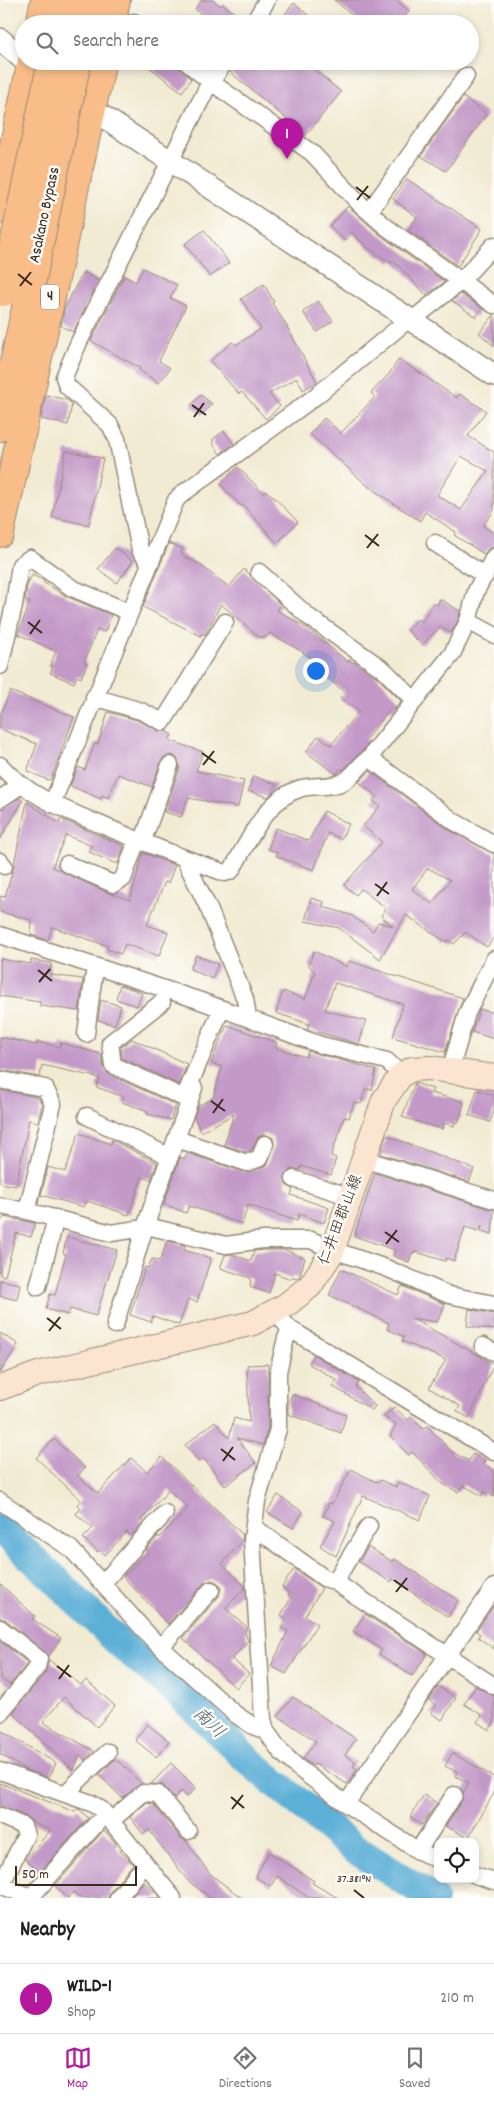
<!DOCTYPE html>
<html lang="en">
<head>
<meta charset="utf-8">
<style>
  :root { --surface:#fff; --page:#f6f6f6; --text:#222; --muted:#767676; --line:#e0e0e0; --accent:#b5179e }
  body { margin:0; font-family:Dekko,"Klee One",sans-serif; background:var(--page); color:var(--text) }
  .controls { position:absolute; right:15px; bottom:15px; display:grid; overflow:hidden; border-radius:10px; box-shadow:0 2px 8px #0003 }
  .controls button { width:45px; height:45px; display:grid; place-items:center; padding:0; border:0; border-bottom:1px solid var(--line); background:var(--surface); color:var(--text); font:25px sans-serif }
  .scale { position:absolute; left:15px; bottom:12px; width:122px; box-sizing:border-box; padding-left:5px; border:2px solid #3b2a1e; border-top:0; font-size:14px; line-height:18px; white-space:nowrap; color:#3b2a1e; -webkit-text-stroke:4px #fdfcf7; paint-order:stroke }
  .you { position:absolute; left:315px; top:670px; width:18px; height:18px; margin:-12px; border:4px solid #fff; border-radius:50%; background:#1a73e8; box-shadow:0 0 0 8px #1a73e833 }
  .badge { display:grid; place-items:center; width:32px; height:32px; border-radius:50%; background:var(--accent); color:#fff; font-size:16px; font-weight:700 }
  .pin { position:absolute; translate:-50% -41px; filter:drop-shadow(0 1px 2px #0008) }
  .pin::after { content:''; position:absolute; top:26px; width:18px; height:15px; background:inherit; clip-path:polygon(0 0,100% 0,50% 100%) }
  .list { margin:0; padding:0; list-style:none }
  h2 { display:flex; justify-content:space-between; align-items:center; height:65px; margin:0; padding:0 20px; font-size:21px }
  h2 small { font-size:16px; font-weight:400; color:var(--muted) }
  .list li { display:grid; grid-template-columns:32px 1fr auto; gap:15px; align-items:center; box-sizing:border-box; height:70px; padding:0 20px; border-top:1px solid var(--line) }
  .list b { display:block; font-size:19px; white-space:nowrap }
  .list p { margin:0; font-size:16px; white-space:nowrap; color:var(--muted) }
  .list em { font-size:16px; font-style:normal; color:var(--muted) }
  .icon { flex:none; width:28px; height:28px; fill:none; stroke:currentColor; stroke-width:2; stroke-linecap:round; stroke-linejoin:round }
  .map { position:relative; flex:none; width:494px; height:1898px; overflow:hidden }
  .search { position:absolute; background:var(--surface); box-shadow:0 2px 8px #0003; left:15px; right:15px; top:15px; height:55px; display:flex; align-items:center; gap:12px; box-sizing:border-box; padding:0 18px; border-radius:28px; color:var(--muted); font-size:19px }
  .sheet { height:135px; background:var(--surface) }
  nav { display:flex; justify-content:space-around; align-items:center; box-sizing:border-box; height:70px; border-top:1px solid var(--line); background:var(--surface); font-size:14px; color:var(--muted) }
  nav a { display:grid; justify-items:center; gap:2px }
  nav .on { color:var(--accent) }
  .map>svg:first-child { display:block }
  .lines { fill:none; stroke-linecap:round; stroke-linejoin:round }
  .river { stroke:#5bafd7; stroke-width:30 }
  .building { fill:#c399c8; fill-rule:evenodd }
  .minor-casing { stroke:#968a78; stroke-width:19 }
  .tertiary-casing { stroke:#968a78; stroke-width:24 }
  .secondary-casing { stroke:#968a78; stroke-width:26 }
  .trunk-casing { stroke:#968a78; stroke-width:30 }
  .minor { stroke:#fff; stroke-width:16 }
  .tertiary { stroke:#fff; stroke-width:21 }
  .secondary { stroke:#fce5d0; stroke-width:24 }
  .trunk { stroke:#f8bd89; stroke-width:28 }
  .trunk-bridge-casing { stroke:#968a78; stroke-width:30; stroke-linecap:butt }
  .trunk-bridge { stroke:#f8bd89; stroke-width:28 }
  .ticks { fill:none; stroke:#3b2a1e; stroke-width:2 }
  .labels { text-anchor:middle; dominant-baseline:central; stroke-width:5; stroke-linejoin:round; paint-order:stroke }
  .shield { fill:#fdfcf7; stroke:#75695f; stroke-width:1 }
  .shield-label { font-size:15px; font-weight:bold; fill:#3b2a1e }
  .street-label { font-size:16px; fill:#3b2a1e; stroke:#fdfcf7 }
  .water-label { font-size:18px; font-style:italic; fill:#485f68; stroke:#fdfcf7 }
  .ticks-label { font-size:12px; text-anchor:middle; fill:#3b2a1e; stroke:#fdfcf7; stroke-width:5; stroke-linejoin:round; paint-order:stroke }
</style>
</head>
<body>
<div class="map">
<svg width="494" height="1898" viewBox="0 0 494 1898">
  <rect width="100%" height="100%" fill="#fdfcf7"/>
  <filter id="ink" filterUnits="userSpaceOnUse"><feTurbulence type="fractalNoise" baseFrequency=".02" numOctaves="2"/><feDisplacementMap in="SourceGraphic" scale="10" xChannelSelector="R" yChannelSelector="G"/><feConvolveMatrix kernelMatrix="1 2 1 2 8 2 1 2 1" color-interpolation-filters="sRGB"/></filter>
  <filter id="wash" filterUnits="userSpaceOnUse"><feTurbulence type="fractalNoise" baseFrequency=".0096" numOctaves="4" result="noise"/><feDisplacementMap in="SourceGraphic" scale="20" xChannelSelector="R" yChannelSelector="G"/><feGaussianBlur stdDeviation="1.12" result="paint"/><feColorMatrix in="noise" values="0 0 0 0 0 0 0 0 0 0 0 0 0 0 0 0 0 1.4 0 .05"/><feComposite in="paint" operator="in"/></filter>
  <g filter="url(#wash)">
    <rect width="100%" height="100%" fill="#f2ebd3"/>
    <g class="lines">
      <path class="river" d="M0 1529 54 1578 114 1638 179 1694 249 1761 353 1848 433 1898"/>
    </g>
    <g id="blocks">
      <path class="building" d="M202 0H213L221 6 223 4 236 14 229 24H213L195 9Z
        M334 0H396L409 11 398 24H363Z
        M294 3 318 24H297L285 14Z
        M141 61H172L191 79 182 92Z
        M239 61H304L341 92 306 135 230 72Z
        M463 97 487 114 446 171 421 156Z
        M407 179 482 229 458 266 408 230 417 217 393 199Z
        M348 206 379 234 445 282 426 295 393 260 391 263 367 247 352 233 345 241 330 226Z
        M204 230 229 263 210 277 185 244Z
        M143 268 177 285 170 298 186 306 159 361 170 368 159 383 139 370 140 368 91 341 124 276 136 282Z
        M83 272 99 281 73 332 61 326 64 309Z
        M264 284 274 302 272 303 285 323 317 382 303 390 297 378 269 394 280 406 266 419 242 392 239 394 210 361 232 342 236 345 261 329 241 299Z
        M461 294 482 308 476 317 452 301Z
        M318 301 333 321 317 332 303 312Z
        M494 315V346L479 333Z
        M399 359 457 398 460 394 486 411 468 436 494 452V510L483 526 494 533V547L488 549 484 554 454 535 456 532 425 512 420 521 369 487 310 434 324 418 341 433 375 397 371 393 389 374ZM461 456 488 471 461 510 437 495Z
        M46 395 67 400 72 404 68 425 41 419Z
        M201 395 212 404 202 415 191 405Z
        M224 431 234 444 220 454 213 444V439Z
        M66 451 103 458 89 525 52 517Z
        M238 467 263 493 266 491 275 498 298 522 277 543 243 505 241 506 220 484Z
        M169 543 183 549 181 553 185 557 199 564 229 587 244 569 281 605 277 610 308 629 348 662 349 660 354 663 355 662 378 678 401 701 394 710 391 708 366 739 369 742 363 750 342 770 340 769 336 774 306 752 318 736 331 745 359 711 340 699 345 692 319 672 321 669 309 660 311 657 270 633 265 638 263 636 260 638 221 604 205 635 202 633 201 636 143 607Z
        M115 548 133 561 117 583 98 569Z
        M32 575 43 580 44 583 68 597 111 615 105 632 97 630 84 662 87 664 81 678 77 676 74 683 50 673 53 667 50 666 56 651 18 634 30 602 25 600 27 586Z
        M440 599 460 611 459 618 451 633 440 627 422 645 407 630 418 619 422 622 433 603 437 605Z
        M10 691 74 717 51 779 48 780 27 771 37 744 0 729V716Z
        M108 712 137 720 159 731H166L172 735 169 740 203 752 196 771 244 781 238 807 188 798 181 817 164 812 180 768 178 759 173 755 164 757 161 761 152 787 118 774 108 798 102 795 101 799 70 786 78 767 85 770 95 743 98 744Z
        M370 771 449 830 494 854V937L487 947 466 932 454 944 448 940 446 942 406 915 380 959 339 928 305 921 311 898 324 902 323 907 351 915 373 931 378 922 393 926 381 916 386 908 361 889 356 895 344 885 382 842 363 826 380 806 373 801 377 796 359 782ZM428 868 450 880 432 904 412 889Z
        M253 776 276 784 273 792 268 797 248 791Z
        M19 798 23 801 0 839V809Z
        M27 802 59 823 61 819 124 846 118 863H114L89 852 92 846 66 835 52 867 109 893 130 900 143 853 175 865 168 883 165 882 147 925 168 932 159 956 125 944 121 954 107 949 108 946 52 927 48 940 31 935 32 920 0 912V896L5 897 13 869Z
        M324 811 349 824 341 839 328 833 314 870 276 856 278 853 268 849 276 828 309 841Z
        M314 951 347 967 349 961 463 998 445 1052 393 1037 403 1004 335 983 325 1010 366 1021 359 1044 307 1029 309 1024 276 1013 283 991 305 999 315 972 308 965Z
        M196 955 218 964 212 979 190 969Z
        M0 959 31 964V960L51 963 50 975 83 979 79 1011 40 1006V1002L0 996Z
        M120 985 142 993 137 1006 116 999Z
        M101 1000 121 1006 115 1025 98 1020Z
        M480 1009 494 1013V1039L472 1032Z
        M227 1025 277 1043 275 1048 306 1057 308 1051 376 1070 372 1090 365 1089 361 1104 354 1102 349 1118 344 1117 331 1156 336 1158 331 1175 301 1166 300 1170 291 1169 285 1176 286 1185 293 1189 291 1195 329 1208 324 1223 299 1214 297 1221 248 1205 242 1224 189 1206 186 1213 164 1204 180 1157 185 1159 187 1153 244 1172H250L267 1165 274 1147 273 1138 264 1134 258 1137 252 1150 247 1152 224 1145 234 1114 201 1132 194 1117 198 1106 213 1098 222 1067 211 1063Z
        M0 1037 37 1045V1042L60 1047 61 1043 101 1054 103 1067 108 1074 176 1105 171 1120 147 1114 148 1111 122 1102 124 1097 96 1087 100 1078 42 1065 40 1077 0 1070Z
        M132 1039 187 1064 179 1085 122 1058 121 1047Z
        M415 1083 433 1089 431 1093 464 1102 458 1123 455 1122 454 1126 444 1123 442 1129 402 1117Z
        M0 1090 38 1097 42 1104 38 1122 29 1120 16 1186 0 1183Z
        M477 1090 494 1095V1111L490 1122 469 1115Z
        M79 1133 111 1144 112 1140 157 1163 151 1180 142 1177 129 1215 87 1201 84 1207 41 1195 48 1167 65 1172Z
        M386 1135 474 1169 469 1182 381 1154Z
        M375 1173 494 1210 492 1234 481 1231 482 1225 478 1231 465 1227 454 1261 446 1258 445 1261 416 1252 412 1253 409 1262 393 1256 395 1250 354 1236Z
        M4 1217 35 1223 31 1237 16 1233 5 1276 0 1275V1223Z
        M67 1237 117 1250 96 1316 70 1309 68 1315 46 1309 50 1294 55 1295 66 1254 63 1253Z
        M167 1241 185 1245 184 1250 211 1258 197 1302 188 1299 179 1325 153 1316 151 1322 130 1315 145 1267 148 1268 152 1259 160 1261Z
        M264 1250H285L305 1258 299 1278 292 1277 291 1279 275 1273 269 1293 250 1287 251 1278 220 1268 225 1255 231 1254 251 1261 254 1251Z
        M341 1269 398 1295 402 1286 445 1304 437 1322 411 1318 494 1364 469 1418 457 1411 460 1406 429 1388 446 1360 402 1341 404 1337 387 1329 389 1323 329 1295Z
        M0 1280 20 1284 17 1300 0 1296Z
        M469 1309 494 1314V1330L467 1326Z
        M0 1333 18 1344 0 1373Z
        M314 1355 359 1382 356 1387 375 1406 372 1410 332 1386 337 1380 309 1364Z
        M268 1364V1428L263 1445 237 1438 256 1463 225 1486 204 1459 199 1462 185 1445 215 1421 229 1438 234 1418 249 1422 247 1365Z
        M292 1394 346 1415 341 1433 288 1414V1404Z
        M394 1407 408 1420 411 1417 423 1429 427 1426 452 1452 469 1461 473 1454 485 1460 483 1464 494 1470V1497L484 1492 482 1496 463 1485 458 1492 443 1484 412 1452 409 1455 390 1436 396 1424 384 1417Z
        M54 1439 85 1468 77 1476 98 1493 131 1458 147 1472 162 1457 243 1535 242 1541 222 1564 245 1586V1588L225 1608 247 1627 245 1632 248 1641 232 1659 249 1674 236 1688 183 1638 219 1596 221 1587 218 1583 212 1580 204 1583 168 1624 123 1577 148 1552 146 1550 158 1536 159 1538 188 1508 169 1490 141 1520 143 1523 131 1536 127 1532 105 1555 100 1550 98 1552 83 1538 93 1528 76 1514 81 1508 77 1505 81 1500 36 1458Z
        M351 1469 374 1481 379 1482 380 1480 396 1487 398 1482 430 1496 420 1520 363 1496 336 1556 320 1546 335 1521 323 1516 329 1503 332 1504Z
        M278 1495 303 1512 293 1528 267 1512Z
        M368 1547 393 1562 395 1559 458 1600 448 1617 393 1579 391 1582 359 1562Z
        M294 1569 322 1588 305 1616 317 1624 286 1674 271 1666 288 1631 281 1628 287 1619 281 1615 291 1598 288 1595 289 1593 282 1587Z
        M0 1584 35 1616 32 1619 61 1638 49 1656 6 1620 0 1618Z
        M494 1605V1649L478 1637 480 1634 476 1631Z
        M365 1614 427 1654 412 1676 379 1654 382 1650 353 1631Z
        M0 1641 28 1663 10 1685 0 1678Z
        M49 1660 81 1685 86 1680 115 1706 97 1727 64 1697 43 1722 94 1751 85 1760 80 1755 73 1770 13 1713 45 1673Z
        M438 1686 456 1698 442 1720 431 1713 436 1705 429 1700Z
        M476 1686 494 1696V1723L489 1730 477 1722 482 1715 464 1704Z
        M293 1697 356 1739 345 1755 356 1762 353 1766 357 1769 347 1784 315 1764 313 1766 303 1759 316 1741 278 1716Z
        M147 1724 169 1741 156 1757 135 1740Z
        M0 1730 56 1763 49 1778 26 1770 0 1754Z
        M452 1753 494 1777V1793L468 1838 446 1826 462 1800 463 1793 469 1783 455 1776 457 1772 445 1766Z
        M114 1760 121 1763 142 1784 122 1798 99 1775Z
        M171 1763 196 1788 187 1797 181 1791 174 1798 163 1785 151 1784Z
        M0 1783 75 1812 77 1809H79L88 1818 40 1872 25 1859 51 1830 33 1823 27 1817 0 1806Z
        M424 1795 437 1803 422 1825 410 1817Z
        M146 1803 153 1804 180 1837 186 1841 210 1874 242 1898H211L188 1881 149 1830 143 1834 130 1817Z
        M104 1830 116 1844 115 1846 133 1864 110 1892 108 1898H79L74 1892 68 1898 55 1886Z
        M269 1852 314 1881 312 1883 338 1898H309L277 1876 271 1886 255 1877Z
        M144 1882 157 1894 160 1898H131Z"/>
    </g>
  </g>
  <g filter="url(#ink)">
    <use href="#blocks" fill-opacity="0" stroke="#968a78" stroke-width="1"/>
    <g class="lines">
      <defs>
        <path id="minor" d="M134 22 136 24
          M253 24 267 0
          M185 61 211 82 312 153 359 203 385 226 494 305
          M369 212 466 76
          M435 543 485 576
          M494 557 476 591 468 621 452 654 373 753 372 757 376 763 455 822 494 844
          M149 562 140 550 117 439 110 425 67 386 64 377 79 342 206 90 225 61
          M259 572 309 617 384 670 415 701
          M468 621 494 635
          M0 666 14 605 20 565 30 558 72 588 129 612
          M94 697 141 711 163 722 225 622
          M0 765C27 796 66 810 104 826 144 843 184 858 225 873L231 871C249 842 265 798 302 788 316 785 330 788 343 782 355 776 360 762 372 757
          M0 799 21 785
          M52 804 176 500 182 494 316 396 403 324 412 320 460 282 494 245
          M142 843 170 765
          M184 858 209 909 245 999 248 1018
          M0 861 4 866
          M67 864 113 884 123 879 137 840
          M0 935 198 1000 321 1045 387 1061 401 1075
          M162 1002 110 1043 113 1065 184 1098 221 1010
          M86 1034 95 966
          M450 1071 467 1013 494 959
          M0 1080 45 1088 53 1104 27 1211
          M87 1116 170 1157
          M177 1139 247 1163 260 1158 265 1144
          M364 1159 494 1200
          M294 1179 352 1197
          M0 1206 27 1211 111 1233 151 1227 226 1245 263 1240H311L333 1250 386 1268 449 1295 494 1304
          M38 1287 56 1218
          M283 1321 290 1329 494 1452
          M115 1325 145 1227 194 1088
          M483 1346 494 1352
          M0 1501 71 1549 154 1641 235 1714 253 1726 266 1731 281 1752 297 1767 346 1804 417 1850 438 1860
          M369 1526 340 1573 338 1584 494 1686
          M254 1527 324 1578 337 1582
          M103 1583 165 1513
          M0 1628 39 1659 37 1667 0 1713
          M161 1647 211 1590
          M266 1731 263 1719 252 1540 257 1501 278 1429V1372L286 1338 290 1329
          M0 1771 91 1803 102 1810 173 1898
          M65 1794 108 1752
          M346 1804 494 1587
          M0 1816 23 1826 26 1835 1 1885
          M111 1821 143 1793 158 1794 188 1831
          M418 1851 454 1795
          M475 1875 494 1881
          M0 1885 33 1898
          M31 1897 97 1823
          M118 1898 137 1874"/>
        <path id="tertiary" d="M0 39 41 75
          M81 102 494 375"/>
        <path id="secondary" d="M0 1388 38 1374 253 1323 286 1305 310 1286 331 1254 384 1100 401 1075 412 1069 429 1068 494 1077"/>
        <path id="trunk" d="M40 24 45 0
          M60 24 65 0
          M84 24 89 0
          M111 24 116 0
          M0 210 32 61
          M0 427 28 299
          M0 533 102 61"/>
      </defs>
      <use href="#minor" class="minor-casing"/>
      <use href="#tertiary" class="tertiary-casing"/>
      <use href="#secondary" class="secondary-casing"/>
      <use href="#trunk" class="trunk-casing"/>
      <use href="#minor" class="minor"/>
      <use href="#tertiary" class="tertiary"/>
      <use href="#secondary" class="secondary"/>
      <use href="#trunk" class="trunk"/>
      <defs>
        <path id="trunk-bridge" d="M4 292 52 61
          M28 299 77 61"/>
      </defs>
      <use href="#trunk-bridge" class="trunk-bridge-casing"/>
      <use href="#trunk-bridge" class="trunk-bridge"/>
    </g>
  </g>
  <path class="ticks" d="M356 187 370 198M357 200 368 186M18 274 32 285M20 286 31 272M192 405 206 415M194 417 204 403M365 535 379 546M367 548 378 534M28 622 42 633M30 634 40 620M202 753 216 763M203 765 214 751M375 884 389 894M377 896 387 882M38 970 52 981M39 982 50 969M211 1101 225 1111M213 1113 223 1099M385 1232 399 1242M386 1244 397 1230M47 1318 61 1329M49 1331 60 1317M221 1449 235 1460M223 1461 233 1447M394 1580 408 1590M396 1592 407 1578M57 1666 71 1677M59 1679 69 1665M231 1797 244 1808M232 1809 243 1795M354 1890 364 1898"/>
  <g class="labels">
    <rect class="shield" x="41" y="284.5" width="18" height="25" rx="4"/>
    <g class="shield-label">
      <text x="50" y="297">4</text>
    </g>
    <g class="street-label">
      <text transform="translate(45 215) rotate(-78)">Asakano Bypass</text>
      <text transform="translate(341 1220) rotate(-69)">仁井田郡山線</text>
    </g>
    <g class="water-label">
      <text transform="translate(208 1724) rotate(43)">南川</text>
    </g>
  </g>
  <g class="ticks-label">
    <text x="354" y="1882">37.381°N</text>
  </g>
</svg>
<div class="controls">
<button><svg class="icon" aria-label="locate" viewBox="0 0 24 24"><circle cx="12" cy="12" r="6"/><path d="M12 2v4M12 18v4M2 12h4M18 12h4"/></svg></button>
</div>
<div class="scale">50 m</div>
<div class="you"></div>
<div class="pin badge" style="left:287px;top:159px">1</div>
<div class="search"><svg class="icon" aria-label="search" viewBox="0 0 24 24"><circle cx="10" cy="10" r="6"/><path d="M15 15l6 6"/></svg>Search here</div>
</div>
<section class="sheet">
<h2>Nearby<small></small></h2>
<ul class="list">
<li><span class="badge">1</span><div><b>WILD-1</b><p>Shop</p></div><em>210 m</em></li>
</ul>
</section>
<nav>
<a class="on"><svg class="icon" aria-label="map" viewBox="0 0 24 24"><path d="M3 6l6-2 6 2 6-2v14l-6 2-6-2-6 2zM9 4v14M15 6v14"/></svg>Map</a>
<a><svg class="icon" aria-label="directions" viewBox="0 0 24 24"><path d="M12 3l9 9-9 9-9-9zM9 14v-3h6M13 9l2 2-2 2"/></svg>Directions</a>
<a><svg class="icon" aria-label="saved" viewBox="0 0 24 24"><path d="M7 4h10v16l-5-4-5 4z"/></svg>Saved</a>
</nav>
</body>
</html>
